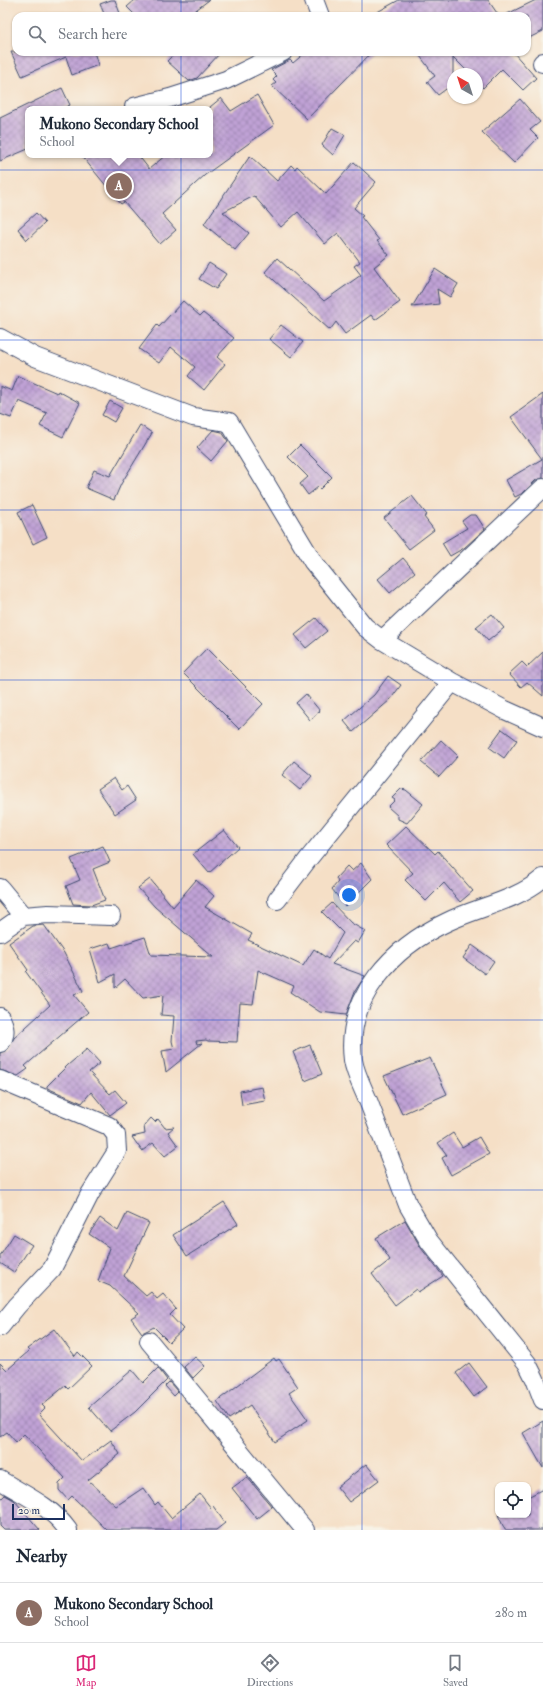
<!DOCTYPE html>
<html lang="en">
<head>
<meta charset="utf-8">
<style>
  :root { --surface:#fff; --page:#f2f2f3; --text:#1f2937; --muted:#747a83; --line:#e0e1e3; --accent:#db2777 }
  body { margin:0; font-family:"IM FELL Double Pica",serif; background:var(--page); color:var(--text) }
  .controls { position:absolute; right:12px; bottom:12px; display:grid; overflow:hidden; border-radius:8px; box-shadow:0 1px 3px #0004 }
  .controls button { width:36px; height:36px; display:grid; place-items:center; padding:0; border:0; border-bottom:1px solid var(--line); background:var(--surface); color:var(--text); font:20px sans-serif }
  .compass { position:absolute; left:447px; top:68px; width:36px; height:36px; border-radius:50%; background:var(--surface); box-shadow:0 1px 3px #0004; rotate:321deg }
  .scale { position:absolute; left:12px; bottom:10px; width:53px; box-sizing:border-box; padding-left:4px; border:2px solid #1b2f5e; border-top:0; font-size:11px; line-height:14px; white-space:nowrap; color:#1b2f5e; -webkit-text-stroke:3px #f7f3e8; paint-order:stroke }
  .you { position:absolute; left:349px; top:895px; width:14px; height:14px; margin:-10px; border:3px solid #fff; border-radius:50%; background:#1a73e8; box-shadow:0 0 0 6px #1a73e833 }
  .badge { display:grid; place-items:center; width:26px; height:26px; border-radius:50%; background:var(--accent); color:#fff; font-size:13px; font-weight:700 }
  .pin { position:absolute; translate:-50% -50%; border:2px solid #fff; box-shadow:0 1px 4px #0006 }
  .popup { position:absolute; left:25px; top:106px; width:188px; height:52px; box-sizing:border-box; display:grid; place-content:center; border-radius:8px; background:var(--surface); filter:drop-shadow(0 1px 3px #0005); font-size:13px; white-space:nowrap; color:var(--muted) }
  .popup b { font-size:15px; color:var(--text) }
  .popup::after { content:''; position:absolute; left:50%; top:100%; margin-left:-8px; border:8px solid transparent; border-top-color:var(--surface) }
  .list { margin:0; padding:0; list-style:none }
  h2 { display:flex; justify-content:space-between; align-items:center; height:52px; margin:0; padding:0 16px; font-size:17px }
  h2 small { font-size:13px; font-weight:400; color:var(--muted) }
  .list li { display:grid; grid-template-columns:26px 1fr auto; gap:12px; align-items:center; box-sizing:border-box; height:60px; padding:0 16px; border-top:1px solid var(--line) }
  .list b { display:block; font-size:15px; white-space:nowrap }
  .list p { margin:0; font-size:13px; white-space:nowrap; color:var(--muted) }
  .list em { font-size:13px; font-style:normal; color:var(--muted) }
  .icon { flex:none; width:22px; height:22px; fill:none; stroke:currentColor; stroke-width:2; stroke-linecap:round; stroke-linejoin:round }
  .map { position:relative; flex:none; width:543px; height:1530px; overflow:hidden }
  .search { position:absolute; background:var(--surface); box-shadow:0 1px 3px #0004; left:12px; right:12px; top:12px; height:44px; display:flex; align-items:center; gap:10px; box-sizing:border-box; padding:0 14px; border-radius:12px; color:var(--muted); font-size:15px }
  .sheet { height:112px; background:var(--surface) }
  nav { display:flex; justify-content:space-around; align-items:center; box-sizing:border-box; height:56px; border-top:1px solid var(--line); background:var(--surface); font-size:11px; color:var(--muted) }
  nav a { display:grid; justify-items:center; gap:2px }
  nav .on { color:var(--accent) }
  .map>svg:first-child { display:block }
  .building { fill:url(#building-cross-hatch) }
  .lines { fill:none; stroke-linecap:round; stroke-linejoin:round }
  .minor-casing { stroke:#3c496e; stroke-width:20 }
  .minor { stroke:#fff; stroke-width:18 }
  .grid { fill:none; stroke:#1d4ed8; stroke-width:1; stroke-opacity:0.55 }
</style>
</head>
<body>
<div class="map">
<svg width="543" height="1530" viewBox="0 0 543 1530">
  <defs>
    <pattern id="building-cross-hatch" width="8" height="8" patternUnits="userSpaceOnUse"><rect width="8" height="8" fill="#c0a2d5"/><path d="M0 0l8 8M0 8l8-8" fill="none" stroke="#9b84b0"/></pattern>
  </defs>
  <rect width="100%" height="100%" fill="#f7f3e8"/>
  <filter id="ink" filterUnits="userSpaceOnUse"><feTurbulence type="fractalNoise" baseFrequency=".025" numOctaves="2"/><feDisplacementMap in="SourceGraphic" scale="8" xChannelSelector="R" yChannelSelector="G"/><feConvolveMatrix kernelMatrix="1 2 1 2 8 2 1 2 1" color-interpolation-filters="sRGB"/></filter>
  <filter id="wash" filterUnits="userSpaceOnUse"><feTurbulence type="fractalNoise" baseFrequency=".012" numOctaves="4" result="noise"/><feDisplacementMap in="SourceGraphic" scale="16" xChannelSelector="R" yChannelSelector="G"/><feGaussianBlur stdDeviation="0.9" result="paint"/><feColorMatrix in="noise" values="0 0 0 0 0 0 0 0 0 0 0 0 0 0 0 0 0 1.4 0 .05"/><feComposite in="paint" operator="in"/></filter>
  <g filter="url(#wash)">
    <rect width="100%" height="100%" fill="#f5dfc6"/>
    <g id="blocks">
      <path class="building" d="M111 0H115L121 16H105L100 4Z
        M135 0H209L188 16H136L127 7Z
        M399 0H488L499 16H370Z
        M536 0H543V31L527 39V16H503Z
        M11 52H94L98 65 72 75 66 57 22 76Z
        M176 52H221L197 78 189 81 167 61Z
        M306 52H372L307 119 272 86 276 83 273 80 277 76 271 70 290 60 293 63Z
        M417 52H513L536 78 523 90 502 69 483 88 477 82V74H470L453 57V84L438 95 427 82 435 76Z
        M62 88 70 105 62 109H28V149L0 161V118Z
        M257 95 274 125 205 175 162 214 176 230 160 244 124 202 121 204 81 155H138L149 169 166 155H210V107L221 98 231 111Z
        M520 99 540 122 530 130 538 138 514 163 482 132Z
        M332 128 345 135 333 155 322 145Z
        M250 156 277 181 291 165 295 169 297 166 326 194 354 162 376 182 354 208 363 216 361 217 379 240 377 241 389 255 374 267 400 302 375 320 371 315 345 334 336 322 330 330 265 272 277 258 324 301 361 275 354 266 360 262 338 233 325 244 298 212 281 227 254 196 223 212 249 233 235 250 204 224Z
        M36 213 45 223 27 240 18 229Z
        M209 263 226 274 216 289 199 279Z
        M435 269 458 284 450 297 437 289 439 304 412 307Z
        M183 301 200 316 203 313 234 338 217 357 225 364 204 390 188 376 195 367 171 347 159 363 139 349 157 325 159 327Z
        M281 325 303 342 291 357 269 339Z
        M18 376 57 393 58 391 80 403 63 437 40 426 47 413 19 401 11 418 0 414V386L12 391Z
        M543 394V478L536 480 523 493 515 497 506 480 542 459 511 417Z
        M110 401 122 408 114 422 102 415Z
        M140 425 152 433 121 484 114 500 86 488 94 470 110 476Z
        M213 430 222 432 228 441 211 461 197 448Z
        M300 445 332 477 320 489 318 487 308 495 300 484 308 477 288 457Z
        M412 496 427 515 424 517 434 530 409 549 384 518Z
        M32 505 47 537 33 544 18 512Z
        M470 515H476L485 529 464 548 450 556 442 543 467 528 462 521Z
        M403 558 415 572 390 593 378 579Z
        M492 614 504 628 488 641 476 627Z
        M316 618 327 631 306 648 295 635Z
        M207 648 263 704 239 729 183 673Z
        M543 652V696L527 682 521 687 509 674 522 662 527 667Z
        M388 676 401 685 390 700 353 732 344 721 374 695Z
        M306 694 320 711 310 720 296 703Z
        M502 729 517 740 504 758 489 747Z
        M441 740 458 756 439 777 421 762Z
        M294 761 312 776 300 790 282 775Z
        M114 778 122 790 127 786 136 800 115 814 98 789Z
        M401 789 406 790 423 804 407 823 398 819V816L388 807 395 800 392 798Z
        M406 826 435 854 438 851 473 891 460 902 444 883 426 901 405 880 413 873 386 845Z
        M224 830 238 847 209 873 193 854Z
        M103 846 110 862 93 869 105 900 91 905 73 904 66 886 80 880 71 859Z
        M361 863 372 879 345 906 332 889 338 882 336 878 347 866 352 871Z
        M150 879 173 907 196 880 214 896 205 907 252 934 248 940 303 966 314 949 328 959 343 933 322 912 332 903 351 923 365 931 358 943 354 941 332 964 365 976 355 991 346 1015 320 1012 290 992 294 986 258 970 253 1004 240 1003 237 1042 208 1041 206 1040 196 1041 197 1044 202 1043 166 1072 162 1051 174 1049 172 1041 174 1016 161 1015 163 995 143 998 125 979 115 988V974L100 982 90 949 109 943 111 948 145 937 151 955 213 957 155 907 138 888Z
        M44 925 64 953 83 991 74 995 88 1012 25 1066 28 1069 18 1076 0 1070V1053L8 1049 14 1038 50 1005 26 972 28 970 9 943 33 926Z
        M472 945 494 961 485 974 463 958Z
        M310 1045 322 1074 305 1081 293 1052Z
        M87 1049 100 1063 89 1072 110 1094 115 1090 126 1103 110 1115 91 1092 82 1103 47 1088V1086L68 1065Z
        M430 1058 447 1094 402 1114 384 1076Z
        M262 1087 265 1101 242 1105 240 1091Z
        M151 1118 155 1122 158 1119 165 1128 174 1127 168 1132 178 1146 165 1156 153 1143 142 1151 132 1137 145 1134 144 1126Z
        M453 1133 462 1147 479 1137 489 1154 451 1175 442 1158 447 1155 438 1143Z
        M224 1202 238 1224 187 1256 173 1235Z
        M127 1213 149 1223 124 1276 146 1296 151 1292 157 1299 163 1294 176 1309 170 1315 183 1329 169 1342 154 1327 142 1333 131 1318 139 1313 110 1286 98 1281 110 1248 89 1234 100 1218 118 1231Z
        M405 1220 421 1248 443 1276 418 1292 416 1289 395 1305 372 1274 390 1260 376 1238Z
        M14 1234 32 1245 14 1272 0 1263V1256Z
        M54 1329 75 1356 78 1352 92 1366 68 1389 65 1386 42 1405 45 1408 39 1414 82 1461 111 1440 120 1454 88 1480 116 1506 143 1488 155 1505 158 1502 171 1518 200 1494 211 1508 213 1506 225 1523 216 1530H107L72 1496 68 1500 59 1490V1484L65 1478 24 1434 16 1442 7 1432 0 1437V1363L7 1370 29 1351 27 1349Z
        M195 1357 205 1366 193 1378 184 1367Z
        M274 1358 276 1361 279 1359 298 1387 289 1393 308 1420 275 1442 250 1405 229 1419 217 1401Z
        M469 1363 487 1387 474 1397 456 1373Z
        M158 1368 167 1380 135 1412 110 1431 89 1407 132 1370 143 1383Z
        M169 1382 178 1392 174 1396 165 1386Z
        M543 1421V1468L523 1433Z
        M366 1464 379 1480 349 1502 337 1487Z
        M247 1477 272 1507 257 1519 232 1488Z
        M543 1489V1530H505L498 1515H528V1497Z
        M5 1495 14 1500 40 1530H4L0 1526V1500Z"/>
    </g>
  </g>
  <g filter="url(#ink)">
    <use href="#blocks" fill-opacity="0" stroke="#3c496e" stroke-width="1"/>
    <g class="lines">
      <defs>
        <path id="minor" d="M314 0 320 16
          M542 63 543 62
          M134 107 170 98 226 80 283 52
          M0 338 35 357 193 417 229 422 313 562 365 627 382 640 452 682 505 710 543 727
          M382 640 543 488
          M543 878C516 901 478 907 447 922 393 947 345 997 353 1060 355 1074 364 1090 369 1103 382 1137 395 1171 408 1205L429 1241 527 1363 535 1379 543 1400
          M0 888 23 916 0 932
          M277 900 309 858 452 682
          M23 916 48 914 111 916
          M0 1017C5 1025 7 1035 0 1043
          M0 1080 109 1126 116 1135 117 1151 90 1194 52 1269 17 1306 0 1327
          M149 1341 305 1530
          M0 1480C24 1495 51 1506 68 1530"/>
      </defs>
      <use href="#minor" class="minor-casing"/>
      <use href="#minor" class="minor"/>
    </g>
  </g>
  <path class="grid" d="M181 0V16M362 0V16M181 52V1530M362 52V1530M0 170H543M0 340H543M0 510H543M0 680H543M0 850H543M0 1020H543M0 1190H543M0 1360H543"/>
</svg>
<div class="controls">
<button><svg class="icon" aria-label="locate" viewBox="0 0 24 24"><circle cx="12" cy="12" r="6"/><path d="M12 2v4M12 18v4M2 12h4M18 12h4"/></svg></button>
</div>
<svg class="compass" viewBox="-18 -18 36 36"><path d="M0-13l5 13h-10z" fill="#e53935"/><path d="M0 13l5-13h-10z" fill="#747a83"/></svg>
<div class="scale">20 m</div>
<div class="you"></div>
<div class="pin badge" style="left:119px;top:186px;background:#8d6e63">A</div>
<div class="popup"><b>Mukono Secondary School</b>School</div>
<div class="search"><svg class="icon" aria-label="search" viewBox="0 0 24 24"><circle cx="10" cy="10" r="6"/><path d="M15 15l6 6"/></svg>Search here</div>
</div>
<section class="sheet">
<h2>Nearby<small></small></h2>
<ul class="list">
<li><span class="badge" style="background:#8d6e63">A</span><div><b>Mukono Secondary School</b><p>School</p></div><em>280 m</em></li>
</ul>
</section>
<nav>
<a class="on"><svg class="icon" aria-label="map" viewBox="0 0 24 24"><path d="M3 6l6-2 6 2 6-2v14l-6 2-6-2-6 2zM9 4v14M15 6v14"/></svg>Map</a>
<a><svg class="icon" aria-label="directions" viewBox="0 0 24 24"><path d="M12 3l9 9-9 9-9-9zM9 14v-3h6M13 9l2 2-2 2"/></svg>Directions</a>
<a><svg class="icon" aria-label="saved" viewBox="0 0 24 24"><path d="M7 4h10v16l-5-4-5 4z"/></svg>Saved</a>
</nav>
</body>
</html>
